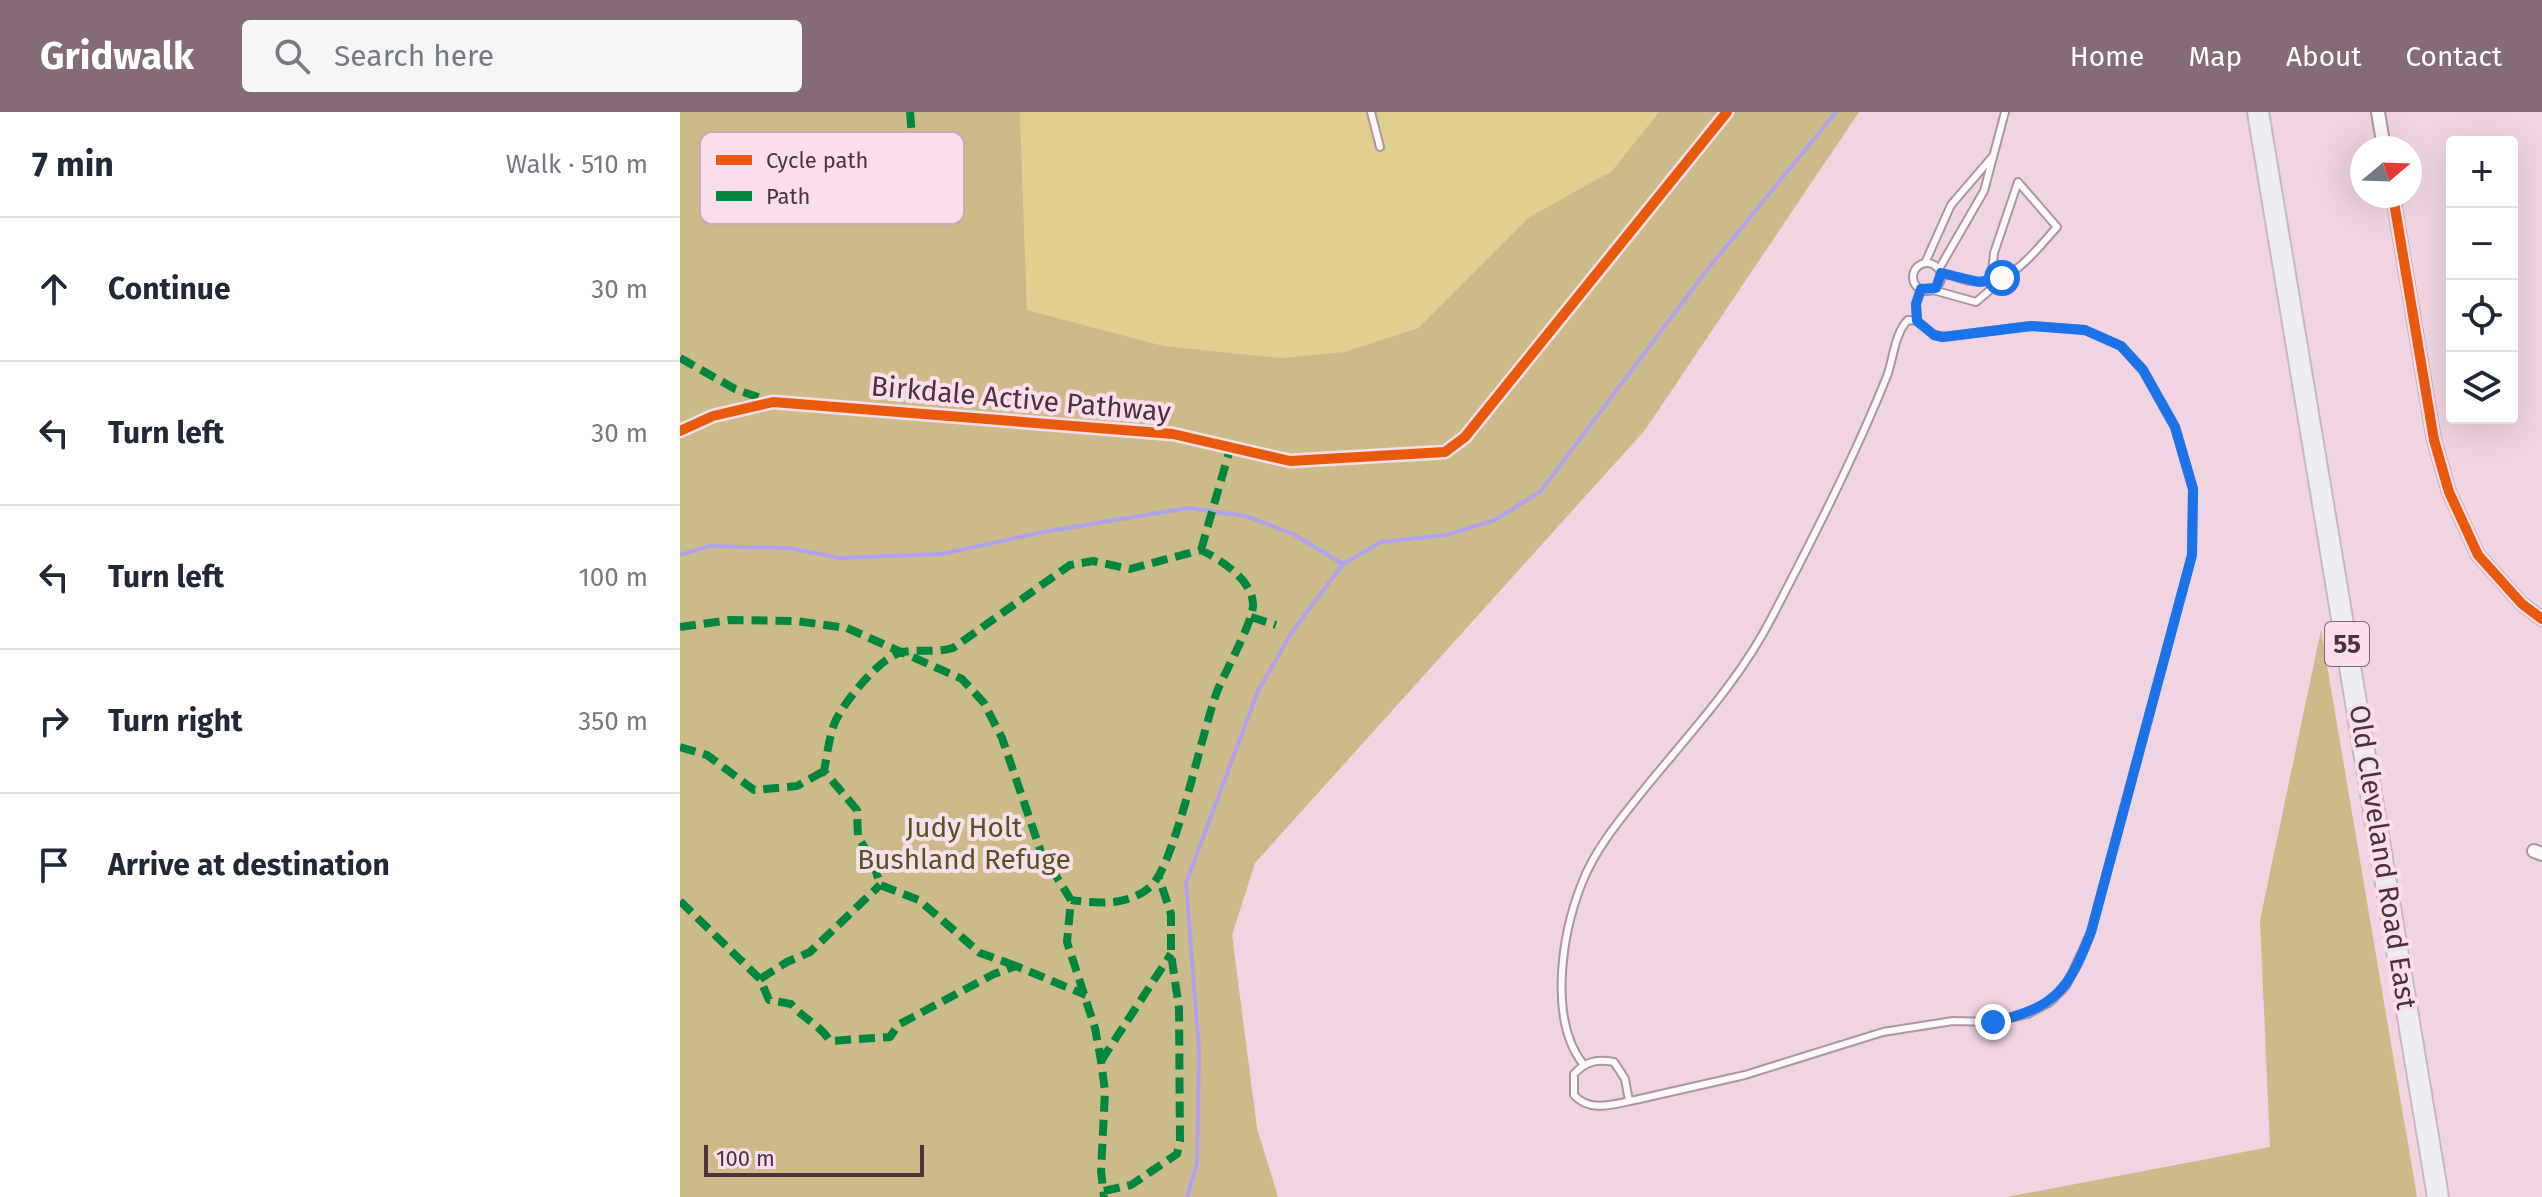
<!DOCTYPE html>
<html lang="en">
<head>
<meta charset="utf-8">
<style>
  :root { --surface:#fff; --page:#f6f6f7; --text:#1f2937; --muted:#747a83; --line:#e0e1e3; --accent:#856b78 }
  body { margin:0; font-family:"Fira Sans",sans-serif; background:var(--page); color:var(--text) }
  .controls { position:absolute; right:24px; top:24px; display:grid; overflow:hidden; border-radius:8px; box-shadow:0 8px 32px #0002 }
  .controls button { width:72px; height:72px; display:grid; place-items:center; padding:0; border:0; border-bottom:2px solid var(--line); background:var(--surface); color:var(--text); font:40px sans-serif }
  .compass { position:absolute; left:1670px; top:24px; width:72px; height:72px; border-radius:50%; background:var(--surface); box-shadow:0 8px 32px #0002; rotate:71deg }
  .scale { position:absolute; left:24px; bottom:20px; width:220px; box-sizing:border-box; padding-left:8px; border:4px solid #4b323f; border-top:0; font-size:22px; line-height:28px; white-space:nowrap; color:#4b323f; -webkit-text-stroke:6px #f8dfeb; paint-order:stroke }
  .stop { position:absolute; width:24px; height:24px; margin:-18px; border:6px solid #1a73e8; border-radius:50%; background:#fff }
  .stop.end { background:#1a73e8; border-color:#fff; box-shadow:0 2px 8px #0008 }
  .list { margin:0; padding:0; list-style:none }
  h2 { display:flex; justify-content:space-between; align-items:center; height:104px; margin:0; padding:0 32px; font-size:34px }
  h2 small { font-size:26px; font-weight:400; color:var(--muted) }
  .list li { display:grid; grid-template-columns:52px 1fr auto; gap:24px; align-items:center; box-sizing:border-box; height:144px; padding:0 32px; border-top:2px solid var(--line) }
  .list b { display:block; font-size:30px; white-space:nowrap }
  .list em { font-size:26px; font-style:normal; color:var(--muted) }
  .icon { flex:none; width:44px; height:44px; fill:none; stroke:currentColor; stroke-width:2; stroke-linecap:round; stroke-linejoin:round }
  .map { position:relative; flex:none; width:1862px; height:1085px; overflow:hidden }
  header { display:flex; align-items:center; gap:48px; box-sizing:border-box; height:112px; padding:0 40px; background:var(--accent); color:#fff }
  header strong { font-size:38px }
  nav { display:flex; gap:44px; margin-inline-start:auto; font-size:28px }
  .search { width:560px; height:72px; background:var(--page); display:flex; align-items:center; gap:20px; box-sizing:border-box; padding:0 28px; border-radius:8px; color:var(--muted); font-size:30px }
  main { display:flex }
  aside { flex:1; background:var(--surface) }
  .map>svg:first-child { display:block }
  .green { fill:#e0cf8e }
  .forest { fill:#cbbb89 }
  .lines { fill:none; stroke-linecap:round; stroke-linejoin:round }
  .stream { stroke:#b0a0f0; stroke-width:4 }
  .service-casing { stroke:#ac95a1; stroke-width:10 }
  .minor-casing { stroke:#ac95a1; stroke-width:16 }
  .primary-casing { stroke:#c8b8c0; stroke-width:24 }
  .path { stroke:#e4dcdf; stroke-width:3; stroke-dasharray:4 6; stroke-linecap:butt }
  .service { stroke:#fdf9fb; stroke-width:6 }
  .minor { stroke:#fdf9fb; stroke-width:12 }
  .primary { stroke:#eeeef2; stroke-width:20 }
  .quiet { stroke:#00873e; stroke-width:8; stroke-dasharray:16 8; stroke-linecap:butt }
  .cycleway-casing { stroke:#f8dfeb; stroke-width:15 }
  .cycleway { stroke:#e8590c; stroke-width:10 }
  .route { stroke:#1a73e8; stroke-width:10 }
  .labels { text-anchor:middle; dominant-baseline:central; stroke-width:8; stroke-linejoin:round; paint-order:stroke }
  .shield { fill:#f8dfeb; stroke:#7f6673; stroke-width:2 }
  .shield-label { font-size:26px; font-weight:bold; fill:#4b323f }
  .street-label { font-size:28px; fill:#4b323f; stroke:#f8dfeb }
  .park-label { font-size:28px; fill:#57541e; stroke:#f8dfeb }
  .key { fill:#f8dfeb; stroke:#c4abb7; stroke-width:2 }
  .key-label { font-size:22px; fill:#4b323f }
</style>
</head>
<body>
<header>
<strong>Gridwalk</strong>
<div class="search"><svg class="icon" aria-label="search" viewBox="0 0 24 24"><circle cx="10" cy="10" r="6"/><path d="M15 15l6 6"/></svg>Search here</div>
<nav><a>Home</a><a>Map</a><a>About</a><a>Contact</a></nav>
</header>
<main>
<aside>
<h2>7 min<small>Walk · 510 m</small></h2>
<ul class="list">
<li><svg class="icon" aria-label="ahead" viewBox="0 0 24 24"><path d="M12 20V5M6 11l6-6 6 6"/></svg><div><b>Continue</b></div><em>30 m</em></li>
<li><svg class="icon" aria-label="left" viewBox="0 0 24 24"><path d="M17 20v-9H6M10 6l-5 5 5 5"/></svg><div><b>Turn left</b></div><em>30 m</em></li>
<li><svg class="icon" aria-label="left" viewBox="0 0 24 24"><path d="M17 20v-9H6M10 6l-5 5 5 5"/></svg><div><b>Turn left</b></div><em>100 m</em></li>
<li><svg class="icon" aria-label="right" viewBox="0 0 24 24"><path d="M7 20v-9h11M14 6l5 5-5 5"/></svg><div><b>Turn right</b></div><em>350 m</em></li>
<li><svg class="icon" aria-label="arrive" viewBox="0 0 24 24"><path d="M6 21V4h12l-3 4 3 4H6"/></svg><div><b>Arrive at destination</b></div></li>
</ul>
</aside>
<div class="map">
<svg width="1862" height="1085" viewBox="0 0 1862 1085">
  <rect width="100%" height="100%" fill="#f0d4e2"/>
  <path class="green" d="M340 0H979L932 60 848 106 738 216 664 240 601 246 484 234 347 198Z"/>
  <path class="forest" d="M0 0H340L347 198 484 234 601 246 664 240 738 216 848 106 932 59 979 0H1179L965 318 575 751 552 823 577 1016 598 1085H0Z
    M1641 518 1737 1085H1327L1590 1035 1580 808Z"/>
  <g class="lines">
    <path class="stream" d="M0 443 29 434 108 436 160 446 262 442 363 420 508 396 566 404 613 422 663 452
      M507 1085 517 1052 519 939 506 771 578 579 612 520 663 452 701 430 766 423 815 408 861 379 1027 158 1156 0"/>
    <defs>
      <path id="service" d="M691 0 700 35
        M1233 165a14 14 0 1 1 28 0a14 14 0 1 1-28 0Z
        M1245 151 1271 93 1313 44
        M1259 157 1304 79 1325 0
        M1253 178 1296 190 1310 178 1314 141 1338 70 1377 115C1353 141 1332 175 1291 169 1281 168 1272 162 1261 161
        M903 952C868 907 882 821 902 771 916 735 942 705 966 675 1010 621 1060 568 1092 505 1133 426 1174 346 1207 264 1213 248 1215 220 1228 208L1237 209
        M949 989 945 967 934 950C917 947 906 949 894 962V983C910 1001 934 992 955 988L1065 963 1203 920 1273 909 1313 910 1348 902 1370 890 1386 874 1411 820 1512 443 1513 377 1495 315 1463 258 1441 234 1405 218 1351 214 1263 225 1254 223 1237 209 1236 192 1241 177"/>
      <path id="minor" d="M1698 0 1704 36
        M1713 84 1754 328 1769 380 1798 443 1842 492 1862 507
        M1854 739 1862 742"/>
      <path id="primary" d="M1578 0 1758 1085"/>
    </defs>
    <use href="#service" class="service-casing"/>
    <use href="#minor" class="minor-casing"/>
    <use href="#primary" class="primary-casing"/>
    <path class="path" d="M1643 293 1734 277"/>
    <use href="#service" class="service"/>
    <use href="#minor" class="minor"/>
    <use href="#primary" class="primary"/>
    <path class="quiet" d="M230 0 237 84
      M0 246 55 277 89 289
      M521 438 550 337
      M571 505 596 513
      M0 515 50 508 116 509 167 516 282 567 304 591 322 626 361 740 391 788 387 830 415 916 421 949 425 979 421 1059 424 1085
      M0 635 27 643 74 678 117 674 144 659
      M0 789 80 867 89 888 111 892C124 907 140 913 150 929L210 925 218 913 314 862 336 854 406 883
      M336 854 300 841 239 788 200 773 193 749 178 725 177 698 144 659C147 644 149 625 155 610 164 590 201 543 223 540 240 537 256 541 273 536L390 453 413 449 450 457 521 438C541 448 573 468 573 493 573 510 546 558 538 577 522 618 496 749 472 773 451 794 418 792 391 788
      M80 867 107 850 130 840 200 773
      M421 949 491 842
      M424 1079 451 1073 497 1042 500 1029 499 896 491 842V802L479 766"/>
    <defs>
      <path id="cycleway" d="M1713 84 1754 328 1769 380 1798 443 1842 492 1862 507
        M0 319 33 304 93 290 493 322 610 349 765 340 785 325 1047 0"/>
    </defs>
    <use href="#cycleway" class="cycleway-casing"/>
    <use href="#cycleway" class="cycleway"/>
  </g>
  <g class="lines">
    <path class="route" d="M1313 910C1375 896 1389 878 1411 820L1512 443 1513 377 1495 315 1463 258 1441 234 1405 218 1351 214 1263 225 1254 223 1237 209 1236 192 1241 177 1256 176 1261 161 1299 170 1322 166"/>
  </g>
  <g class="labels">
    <rect class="shield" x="1645" y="510" width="44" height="44" rx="6"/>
    <g class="shield-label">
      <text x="1667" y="532">55</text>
    </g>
    <g class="street-label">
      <text transform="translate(341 287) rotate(5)">Birkdale Active Pathway</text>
      <text transform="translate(1703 745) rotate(81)">Old Cleveland Road East</text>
    </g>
    <g class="park-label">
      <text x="284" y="715">Judy Holt<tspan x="284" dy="32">Bushland Refuge</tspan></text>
    </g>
  </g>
  <rect x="20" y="20" width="264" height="92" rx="12" class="key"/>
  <rect x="36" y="43" width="36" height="10" fill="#e8590c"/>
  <rect x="36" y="79" width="36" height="10" fill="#00873e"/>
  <g class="key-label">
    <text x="86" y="56">Cycle path</text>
    <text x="86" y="92">Path</text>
  </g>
</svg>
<div class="controls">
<button>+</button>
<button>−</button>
<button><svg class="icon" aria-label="locate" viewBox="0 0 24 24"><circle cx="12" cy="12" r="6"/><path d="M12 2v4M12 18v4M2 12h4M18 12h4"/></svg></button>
<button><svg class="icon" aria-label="layers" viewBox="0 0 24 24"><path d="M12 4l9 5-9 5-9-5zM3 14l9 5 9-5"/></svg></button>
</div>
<svg class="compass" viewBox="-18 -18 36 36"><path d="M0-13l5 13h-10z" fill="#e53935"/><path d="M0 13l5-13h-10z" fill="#747a83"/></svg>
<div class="scale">100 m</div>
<div class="stop" style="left:1322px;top:166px"></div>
<div class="stop end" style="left:1313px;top:910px"></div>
</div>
</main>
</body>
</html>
